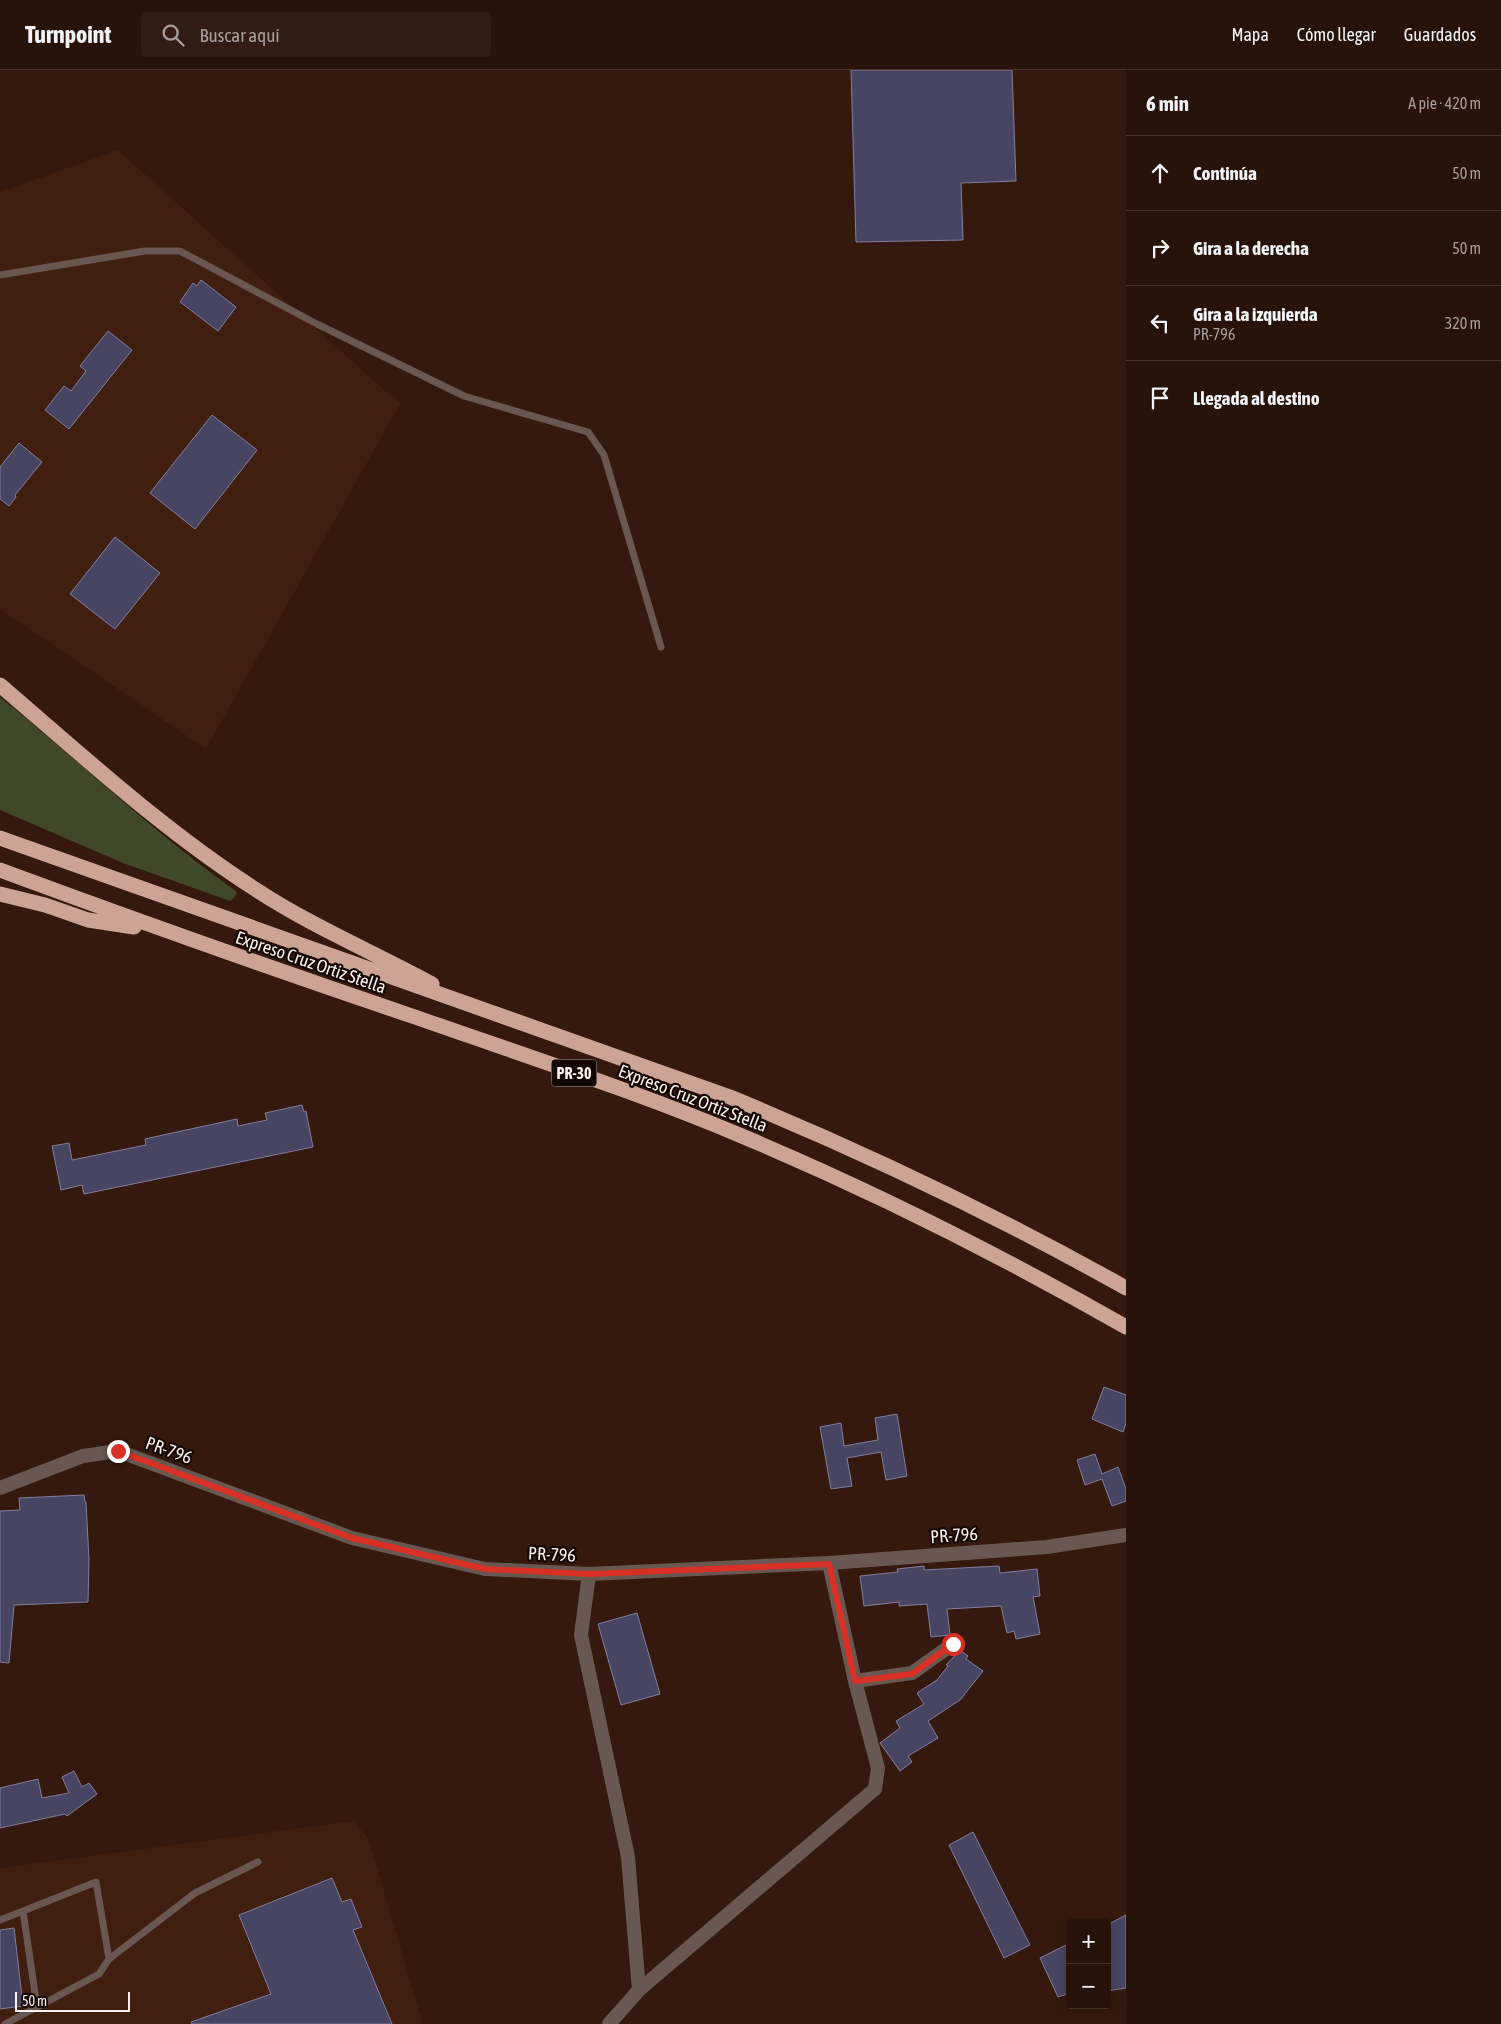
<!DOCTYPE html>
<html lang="es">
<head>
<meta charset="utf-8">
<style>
  :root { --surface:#28130a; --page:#301c13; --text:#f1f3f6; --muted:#a59e9c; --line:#44322b }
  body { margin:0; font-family:"Asap Condensed",sans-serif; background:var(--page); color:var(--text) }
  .controls { position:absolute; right:15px; bottom:15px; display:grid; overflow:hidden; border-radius:5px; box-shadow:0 2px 12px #0003 }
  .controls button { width:45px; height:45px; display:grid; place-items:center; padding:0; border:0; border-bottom:1px solid var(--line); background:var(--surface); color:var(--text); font:25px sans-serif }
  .scale { position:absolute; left:15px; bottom:12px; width:115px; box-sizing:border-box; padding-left:5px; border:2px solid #fef1ed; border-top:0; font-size:14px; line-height:18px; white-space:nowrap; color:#fef1ed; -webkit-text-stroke:4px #140804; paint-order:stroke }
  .stop { position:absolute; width:15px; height:15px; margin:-11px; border:4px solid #d93025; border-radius:50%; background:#fff }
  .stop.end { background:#d93025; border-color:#fff; box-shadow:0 1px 5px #0008 }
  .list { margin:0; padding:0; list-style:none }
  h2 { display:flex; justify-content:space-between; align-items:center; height:65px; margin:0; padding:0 20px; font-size:21px }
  h2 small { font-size:16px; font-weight:400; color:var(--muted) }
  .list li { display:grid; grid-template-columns:32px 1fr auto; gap:15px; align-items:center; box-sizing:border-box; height:75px; padding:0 20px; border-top:1px solid var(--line) }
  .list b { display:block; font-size:19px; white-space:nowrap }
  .list p { margin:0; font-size:16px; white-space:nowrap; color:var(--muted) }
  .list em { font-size:16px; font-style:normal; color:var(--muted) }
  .icon { flex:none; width:28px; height:28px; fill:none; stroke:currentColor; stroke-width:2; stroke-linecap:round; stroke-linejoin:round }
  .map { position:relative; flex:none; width:1126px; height:1954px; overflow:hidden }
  header { display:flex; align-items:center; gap:30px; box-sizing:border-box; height:70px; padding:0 25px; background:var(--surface); border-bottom:1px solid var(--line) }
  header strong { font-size:24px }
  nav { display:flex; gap:28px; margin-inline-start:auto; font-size:18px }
  .search { width:350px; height:45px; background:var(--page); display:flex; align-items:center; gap:12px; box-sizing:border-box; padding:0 18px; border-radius:5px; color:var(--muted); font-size:19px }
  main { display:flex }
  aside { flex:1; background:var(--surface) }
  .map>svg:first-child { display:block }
  .built { fill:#401e10 }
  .green { fill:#404829 }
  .building { fill:#484562; stroke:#827f9f }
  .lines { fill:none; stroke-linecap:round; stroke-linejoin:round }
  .service { stroke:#695852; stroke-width:7 }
  .minor { stroke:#695852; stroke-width:14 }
  .tertiary { stroke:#695852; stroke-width:14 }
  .motorway { stroke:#cda395; stroke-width:15 }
  .route { stroke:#d93025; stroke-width:6 }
  .labels { text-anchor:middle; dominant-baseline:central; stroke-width:4.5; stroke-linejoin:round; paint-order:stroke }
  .shield { fill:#140804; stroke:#b8aba7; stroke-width:1 }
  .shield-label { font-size:16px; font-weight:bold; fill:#fef1ed }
  .street-label { font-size:18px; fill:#fef1ed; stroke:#140804 }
</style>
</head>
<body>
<header>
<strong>Turnpoint</strong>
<div class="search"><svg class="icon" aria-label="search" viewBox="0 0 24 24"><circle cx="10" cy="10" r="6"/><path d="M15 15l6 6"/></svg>Buscar aquí</div>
<nav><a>Mapa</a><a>Cómo llegar</a><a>Guardados</a></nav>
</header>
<main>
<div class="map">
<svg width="1126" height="1954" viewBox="0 0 1126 1954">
  <rect width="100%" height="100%" fill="#35190e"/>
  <path class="built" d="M118 80 400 334 206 679 0 539V122Z
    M354 1751 369 1770 423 1954H0V1798Z"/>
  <path class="green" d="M0 627C80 692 153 762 237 822L234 828 230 831 123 793 0 740Z"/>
  <path class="building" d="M851 0H1012L1016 111 961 113 963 170 856 172Z
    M201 210 236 237 218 261 180 232 193 213 197 216Z
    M108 261 132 280 69 359 45 340 64 316 71 321 86 301 80 296Z
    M212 345 257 380 195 459 150 423Z
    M19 373 42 392 15 425 16 427 9 436 0 429V397Z
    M115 467 160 503 115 559 70 524Z
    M302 1035 304 1042 306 1041 313 1077 84 1124 82 1115 61 1120 52 1076 69 1073 72 1090 146 1075 145 1069 163 1065 237 1049 238 1056 267 1050 265 1043Z
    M1104 1317 1126 1325V1353L1123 1362 1092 1349Z
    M897 1344 907 1406 886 1410 881 1382 847 1388 852 1416 831 1419 820 1357 841 1353 844 1376 878 1370 875 1348Z
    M1095 1384 1102 1404 1118 1397 1126 1419V1431L1112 1436 1102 1409 1085 1415 1077 1390Z
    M84 1425 85 1432H86L89 1490 88 1532 14 1535 9 1593 0 1592V1441L20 1440 19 1428Z
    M924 1496V1500L999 1496 1000 1503 1037 1499 1040 1526 1033 1527 1040 1564 1016 1569 1014 1561 1007 1563 1001 1536 947 1539 950 1565 931 1567 927 1534 899 1536V1532L864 1536 860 1506 898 1502 897 1499Z
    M637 1543 660 1624 621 1635 598 1554Z
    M960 1580 968 1586 966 1589 983 1601 960 1630 928 1651 938 1668 908 1686 912 1692 900 1701 880 1673 900 1658 896 1651 924 1634 917 1623 937 1610 948 1596 946 1595Z
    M74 1701 82 1717 89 1713 97 1724 67 1746 65 1744 0 1758V1718L38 1709 42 1728 69 1723 62 1707Z
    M973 1762 1030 1875 1004 1888 949 1775Z
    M332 1808 342 1832 351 1829 362 1857 353 1860 392 1954H192L191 1952 271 1924 239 1845Z
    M1126 1845V1918L1107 1921V1855Z
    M14 1858 23 1936 0 1939V1860Z
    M1070 1873V1923L1058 1927 1040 1888Z"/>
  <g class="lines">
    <path class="service" d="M0 205 145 181H180L317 254 464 326 588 362 604 385 661 577
      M0 1850 23 1841
      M109 1889 195 1823 258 1792
      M5 1954 99 1904 109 1889 96 1812 23 1841 37 1937"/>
    <path class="minor" d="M589 1504 581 1565 628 1787 639 1920
      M855 1611 912 1603 953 1574
      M609 1954 639 1920 875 1719 878 1698 855 1611 829 1493"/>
    <path class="tertiary" d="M0 1418 83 1386 118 1381 352 1468 485 1499 589 1504 829 1493 1047 1477 1126 1465"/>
    <path class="motorway" d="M0 615C83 686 163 760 255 819 311 856 373 882 432 914
      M0 768 730 1027C866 1083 998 1146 1126 1218
      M0 800C138 851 276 900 415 947 523 985 632 1020 737 1064 871 1120 1000 1185 1126 1257
      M0 824 45 835 88 850 134 857"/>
  </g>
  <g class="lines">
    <path class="route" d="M118 1381 352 1468 485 1499 589 1504 829 1494 855 1611 912 1604 953 1574"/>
  </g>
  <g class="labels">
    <rect class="shield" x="551.5" y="989.5" width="45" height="27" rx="4"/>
    <g class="shield-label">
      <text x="574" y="1003">PR-30</text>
    </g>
    <g class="street-label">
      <text transform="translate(311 892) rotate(19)">Expreso Cruz Ortiz Stella</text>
      <text transform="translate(693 1028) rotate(21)">Expreso Cruz Ortiz Stella</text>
      <text transform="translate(169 1380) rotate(20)">PR-796</text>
      <text transform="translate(954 1465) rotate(-4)">PR-796</text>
      <text transform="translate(552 1484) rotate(3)">PR-796</text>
    </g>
  </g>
</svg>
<div class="controls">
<button>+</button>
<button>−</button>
</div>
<div class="scale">50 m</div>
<div class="stop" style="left:953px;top:1574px"></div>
<div class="stop end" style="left:118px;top:1381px"></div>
</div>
<aside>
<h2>6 min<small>A pie · 420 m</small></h2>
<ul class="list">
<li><svg class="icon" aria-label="ahead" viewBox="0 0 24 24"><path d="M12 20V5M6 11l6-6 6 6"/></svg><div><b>Continúa</b></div><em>50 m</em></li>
<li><svg class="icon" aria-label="right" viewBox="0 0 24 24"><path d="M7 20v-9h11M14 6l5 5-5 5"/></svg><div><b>Gira a la derecha</b></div><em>50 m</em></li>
<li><svg class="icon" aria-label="left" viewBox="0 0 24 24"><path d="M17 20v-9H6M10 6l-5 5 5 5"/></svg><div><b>Gira a la izquierda</b><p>PR-796</p></div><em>320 m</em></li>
<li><svg class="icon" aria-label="arrive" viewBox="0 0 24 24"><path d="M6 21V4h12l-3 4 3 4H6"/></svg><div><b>Llegada al destino</b></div></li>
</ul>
</aside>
</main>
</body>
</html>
